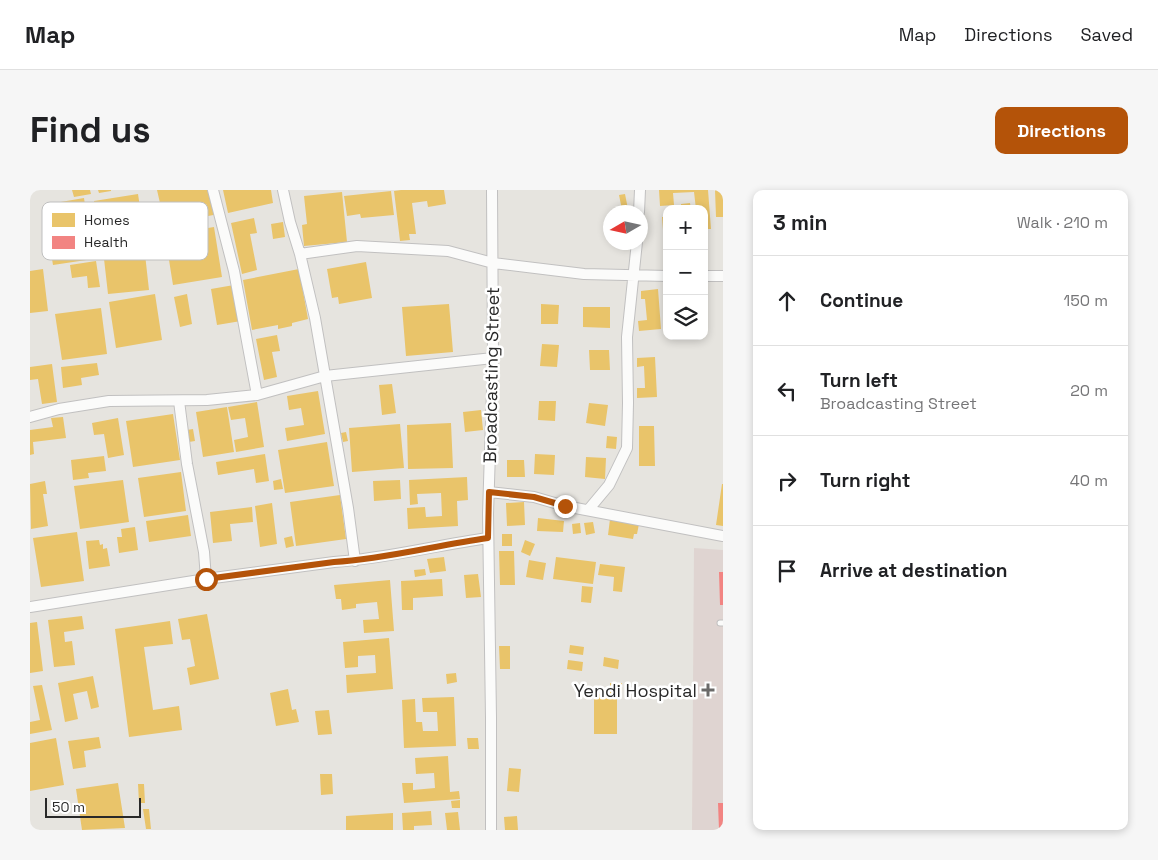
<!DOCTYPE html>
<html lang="en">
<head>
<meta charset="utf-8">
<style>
  :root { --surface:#fff; --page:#f6f6f6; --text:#202124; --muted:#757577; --line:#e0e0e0; --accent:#b45309 }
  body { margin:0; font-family:"Space Grotesk",sans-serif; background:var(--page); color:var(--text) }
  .controls { position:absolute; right:15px; top:15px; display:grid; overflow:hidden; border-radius:10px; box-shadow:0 2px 8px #0003 }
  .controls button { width:45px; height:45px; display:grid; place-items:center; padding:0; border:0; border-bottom:1px solid var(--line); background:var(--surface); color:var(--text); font:25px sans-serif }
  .compass { position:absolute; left:573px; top:15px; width:45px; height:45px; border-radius:50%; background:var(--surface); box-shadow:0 2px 8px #0003; rotate:261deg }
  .scale { position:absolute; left:15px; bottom:12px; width:96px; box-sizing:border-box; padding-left:5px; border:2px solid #292929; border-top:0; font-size:14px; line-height:18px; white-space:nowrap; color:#292929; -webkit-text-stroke:4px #fff; paint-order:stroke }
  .stop { position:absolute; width:15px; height:15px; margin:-11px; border:4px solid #b45309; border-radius:50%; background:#fff }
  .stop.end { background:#b45309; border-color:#fff; box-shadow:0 1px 5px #0008 }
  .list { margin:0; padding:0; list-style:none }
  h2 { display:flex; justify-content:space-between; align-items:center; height:65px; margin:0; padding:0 20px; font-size:21px }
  h2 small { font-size:16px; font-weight:400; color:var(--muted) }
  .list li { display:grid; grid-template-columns:32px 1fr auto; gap:15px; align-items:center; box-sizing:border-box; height:90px; padding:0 20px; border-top:1px solid var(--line) }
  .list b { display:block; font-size:19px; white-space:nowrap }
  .list p { margin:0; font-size:16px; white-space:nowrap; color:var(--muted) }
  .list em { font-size:16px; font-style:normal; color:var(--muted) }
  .icon { flex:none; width:28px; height:28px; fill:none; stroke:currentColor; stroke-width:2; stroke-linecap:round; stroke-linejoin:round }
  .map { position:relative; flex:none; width:693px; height:640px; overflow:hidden; border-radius:10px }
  header { display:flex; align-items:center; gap:30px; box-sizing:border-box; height:70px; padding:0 25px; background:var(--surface); border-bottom:1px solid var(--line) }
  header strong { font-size:24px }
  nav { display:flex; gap:28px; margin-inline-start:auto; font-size:18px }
  .intro { display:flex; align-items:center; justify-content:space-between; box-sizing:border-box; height:120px; padding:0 30px }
  h1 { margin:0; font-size:35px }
  .button { padding:12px 22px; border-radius:10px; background:var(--accent); color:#fff; font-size:18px; font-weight:700 }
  main { display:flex; gap:30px; padding:0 30px }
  aside { flex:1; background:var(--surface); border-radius:10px; box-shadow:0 2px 8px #0003 }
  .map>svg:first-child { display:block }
  .medical { fill:#dfd4d1 }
  .homes { fill:#e9c46a }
  .health { fill:#f28482 }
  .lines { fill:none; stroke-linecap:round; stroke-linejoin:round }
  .lane-casing { stroke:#c1c0c0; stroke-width:7 }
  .street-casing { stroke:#c1c0c0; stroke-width:12 }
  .lane { stroke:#fbfbfa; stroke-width:5 }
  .street { stroke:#fbfbfa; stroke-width:10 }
  .route { stroke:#b45309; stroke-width:6 }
  .poi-dot { fill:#6b6a69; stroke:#fff; stroke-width:2 }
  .labels { text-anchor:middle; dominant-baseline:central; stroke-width:5; stroke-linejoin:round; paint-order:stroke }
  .street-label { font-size:18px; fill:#292929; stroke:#fff }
  .poi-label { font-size:18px; fill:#292929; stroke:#fff; text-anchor:end }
  .key { fill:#fff; stroke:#bfbfbf; stroke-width:1 }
  .key-label { font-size:14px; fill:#292929 }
</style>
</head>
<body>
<header>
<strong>Map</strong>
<nav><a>Map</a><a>Directions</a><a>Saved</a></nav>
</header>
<div class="intro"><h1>Find us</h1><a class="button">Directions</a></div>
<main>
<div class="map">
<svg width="693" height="640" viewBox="0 0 693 640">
  <rect width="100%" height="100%" fill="#e6e4df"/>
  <path class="medical" d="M664 358 693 360V640H662Z"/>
  <path class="homes" d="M42 0H60L61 4 44 7Z
    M68 0H81V1L69 3Z
    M127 0H183L188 24 135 35Z
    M193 0H241L243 13 198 23Z
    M371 0H414L416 14 398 17 397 11 382 13 386 44H379L380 50 370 51 364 1Z
    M629 0H678L681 39H674V19H666L664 2 643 3 644 15 630 16Z
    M685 0H693V27H686Z
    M361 1 364 25 331 28 330 24 317 26 314 6Z
    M312 2 317 52 274 56 272 35 277 34 274 6Z
    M108 4 114 44 70 51 64 11Z
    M595 4 598 19 592 20 589 5Z
    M54 8 63 69 23 75 13 15Z
    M660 13 661 19H651V14Z
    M632 27H637V40H633Z
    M224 28 227 43 220 44 227 80 212 84 201 33Z
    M253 32 255 47 243 49 241 34Z
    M184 37 192 87 143 95 135 45Z
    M114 55 119 100 78 104 73 60Z
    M66 71 70 97 58 98 57 86 42 88 40 75Z
    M336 72 342 108 309 114 308 107 302 108 297 79Z
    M13 79 18 121 0 123V81Z
    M269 79 278 129 262 133V136L248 139V135L222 140 213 90Z
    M204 95 211 131 187 135 181 99Z
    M628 99 631 139 609 141 608 131 617 130 615 109H611V101Z
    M125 104 132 150 86 158 79 112Z
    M157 104 162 134 150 137 144 107Z
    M419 114 423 162 376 166 372 117Z
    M511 114 529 115 528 134H511Z
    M553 117H580V138L553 137Z
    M71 118 77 164 32 170 25 124Z
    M247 145 250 161 242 162 247 187 234 190 226 149Z
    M512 154 529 155 527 177 510 176Z
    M559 160H579L580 180H560Z
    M625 167 627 207 607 208V198H615L614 176 607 177V168Z
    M67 173 69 185 51 188 52 195 33 198 31 177Z
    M22 174 27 212 12 214 8 189 0 190V177Z
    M362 194 366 223 352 225 349 195Z
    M288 201 295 244 257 251 255 238 274 235 271 218 259 220 257 206Z
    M509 211H526L525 231 508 230Z
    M227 212 234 257 206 262 204 250 218 247 215 228 201 230 198 217Z
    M559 213 578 215 575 236 556 233Z
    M197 217 204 262 173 267 166 222Z
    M451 220 453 240 435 242 433 222Z
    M143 224 150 270 103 277 96 231Z
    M33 227 36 248 3 252 4 264 0 265V240L23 237 21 228Z
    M88 228 94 265 78 268 74 244 64 245 62 233Z
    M421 233 423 278 378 279 377 235Z
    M370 234 374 278 322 282 319 238Z
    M609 236H624L625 276H609Z
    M163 239 165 251 159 252 157 240Z
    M316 242 318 251 313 252 311 243Z
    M577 246 587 247 586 259 576 258Z
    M297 252 304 296 255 303 248 260Z
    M235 264 239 291 226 293 224 279 188 285 186 272Z
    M505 264 525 265 524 285 504 284Z
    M74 266 76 281 58 283 59 288 43 290 41 270Z
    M556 267 576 268 575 289 555 287Z
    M477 270H494L495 287H477Z
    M151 282 156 321 114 327 108 288Z
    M437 287 438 310 427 311 428 336 378 339 377 318 395 317 396 327 412 326 411 303 387 304 388 314 380 315 379 290Z
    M251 289 253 299 244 300 243 291Z
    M93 290 99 332 50 339 44 296Z
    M370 290 371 309 344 311 343 291Z
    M15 291 17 304H13L18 336 1 339 0 294Z
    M692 294H693V336L686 335Z
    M310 305 316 349 266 356 260 312Z
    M494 312 495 335 477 336 476 313Z
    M242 313 247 354 230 357 225 316Z
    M222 317 223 332 200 334 202 351 183 353 180 322Z
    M158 325 161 346 119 352 116 331Z
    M508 328 534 331 533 342 507 341Z
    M580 329 609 334 607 344H604L603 349 578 345Z
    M563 332 565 343 556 345 554 333Z
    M550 333 551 343 543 344 542 334Z
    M105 337 108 360 89 363 87 347H92L91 339Z
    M47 342 54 391 11 397 3 348Z
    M472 344H482V356H472Z
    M262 346 264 356 256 358 254 348Z
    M69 350 70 355 73 354V359L77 358 80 376 59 379 56 351Z
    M495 350 505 354 500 366 491 362Z
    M469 361H484L485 395H470Z
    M414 367 416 381 400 383 397 369Z
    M526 367 566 372 563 394 523 389Z
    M499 370 516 373 513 390 496 387Z
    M570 374 595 377 592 402 583 401 584 387 568 385Z
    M395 379 396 385 385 387 384 380Z
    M448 384 451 407 436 408 434 385Z
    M412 389 413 406 383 408V420H372L371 391Z
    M360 390 364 441 334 443 333 430 349 429 347 412 326 414V418L312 420 311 409H306L304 395Z
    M552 396 563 397 561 413 551 412Z
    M177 424 189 489 160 495 157 478 165 476 160 449 152 450 148 429Z
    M52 426 54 439 34 442 35 452 42 451 45 475 24 477 18 430Z
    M140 431 143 454 114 457 123 520 149 516 152 540 99 547 85 439Z
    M7 432 13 481 0 483V433Z
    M359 448 363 499 317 503 316 485 346 483 345 465 328 466V477L315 478 313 452Z
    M540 455 554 457 553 465 539 463Z
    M469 456H480V479H470Z
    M574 467 589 470 588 479 573 476Z
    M538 470 553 472 552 481 537 479Z
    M426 483 427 492 417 494 416 484Z
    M63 486 69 517 61 519 57 501 43 504 48 529 35 532 28 493Z
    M580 493H592V503H587V544H564V504H580Z
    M12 495 22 540 0 544V532L10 530 3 496Z
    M258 499 262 520 266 519 269 532 246 536 240 503Z
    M424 507 426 556 374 558 372 510 385 509 386 532H392L393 541H408L407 522H393L392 508Z
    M299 520 302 544 288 545 285 521Z
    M69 547 71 558 54 561 56 577 43 579 38 551Z
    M26 548 34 595 0 601V553Z
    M437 548H448L449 559H438Z
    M418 566 420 602 429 601 430 609 374 613 372 593H383V600L405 598 404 583 386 584 385 568Z
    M479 578 491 579 489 602 477 601Z
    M290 584H302L303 604 291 605Z
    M88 593 95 638 52 640 46 599Z
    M108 594H114L115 613H109Z
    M430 610V618H422L421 611Z
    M113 619H119L121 639H116Z
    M401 621 402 635 384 636V640H373L372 623Z
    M428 622 430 640H417L415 623Z
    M363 623V640H316V626Z
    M487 626 488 640H475L474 627Z"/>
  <path class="health" d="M689 382H693V415H690Z
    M688 613H693V640H689Z"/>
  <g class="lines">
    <defs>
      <path id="lane" d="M690 433H693"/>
      <path id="street" d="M183 0 204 81 227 205
        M253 0 260 32 270 64 285 128 318 318 325 371
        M609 22 610 0
        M270 64 327 56 418 61 463 73 554 84 637 86
        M674 86H693
        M149 211 157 274 174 362 176 389
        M0 227 29 219 79 211 177 210 227 205 295 186 463 168
        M459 302 504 307 535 316 693 346
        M559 319 579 295 597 258 598 213 597 147 607 52
        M0 417 176 389 304 372C355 369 407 355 458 348
        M461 640V528L458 324 463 168 462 0"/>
    </defs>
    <use href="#lane" class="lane-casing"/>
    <use href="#street" class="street-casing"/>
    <use href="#lane" class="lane"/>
    <use href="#street" class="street"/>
  </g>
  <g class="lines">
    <path class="route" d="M176 389 304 372C355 369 407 355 458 348L459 302 504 307 535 316"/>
  </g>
  <path class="poi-dot" d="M675.5 492.5h5v5h5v5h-5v5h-5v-5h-5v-5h5z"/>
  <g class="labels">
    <g class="street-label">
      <text transform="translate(461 185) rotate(-89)">Broadcasting Street</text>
    </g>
    <g class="poi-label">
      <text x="667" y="500">Yendi Hospital</text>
    </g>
  </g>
  <rect x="12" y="12" width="166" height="58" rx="8" class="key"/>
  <rect x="22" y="23" width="23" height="14" fill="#e9c46a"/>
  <rect x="22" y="46" width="23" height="13" fill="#f28482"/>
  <g class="key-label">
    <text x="54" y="35">Homes</text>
    <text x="54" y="57">Health</text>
  </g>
</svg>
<div class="controls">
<button>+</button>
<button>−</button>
<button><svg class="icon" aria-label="layers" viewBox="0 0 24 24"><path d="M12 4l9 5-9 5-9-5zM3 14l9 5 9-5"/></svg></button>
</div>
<svg class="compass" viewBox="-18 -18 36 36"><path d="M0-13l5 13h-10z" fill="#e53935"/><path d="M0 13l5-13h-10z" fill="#757577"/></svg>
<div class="scale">50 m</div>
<div class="stop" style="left:176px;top:389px"></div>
<div class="stop end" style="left:535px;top:316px"></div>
</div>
<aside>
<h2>3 min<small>Walk · 210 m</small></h2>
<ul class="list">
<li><svg class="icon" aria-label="ahead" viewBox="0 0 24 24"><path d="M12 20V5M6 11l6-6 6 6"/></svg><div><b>Continue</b></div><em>150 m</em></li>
<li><svg class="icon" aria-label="left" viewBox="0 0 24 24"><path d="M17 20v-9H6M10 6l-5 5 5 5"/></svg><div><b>Turn left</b><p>Broadcasting Street</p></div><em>20 m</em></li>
<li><svg class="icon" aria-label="right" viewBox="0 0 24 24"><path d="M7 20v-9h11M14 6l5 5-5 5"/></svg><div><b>Turn right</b></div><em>40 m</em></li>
<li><svg class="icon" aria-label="arrive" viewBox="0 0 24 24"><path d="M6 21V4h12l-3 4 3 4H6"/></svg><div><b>Arrive at destination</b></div></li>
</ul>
</aside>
</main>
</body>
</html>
